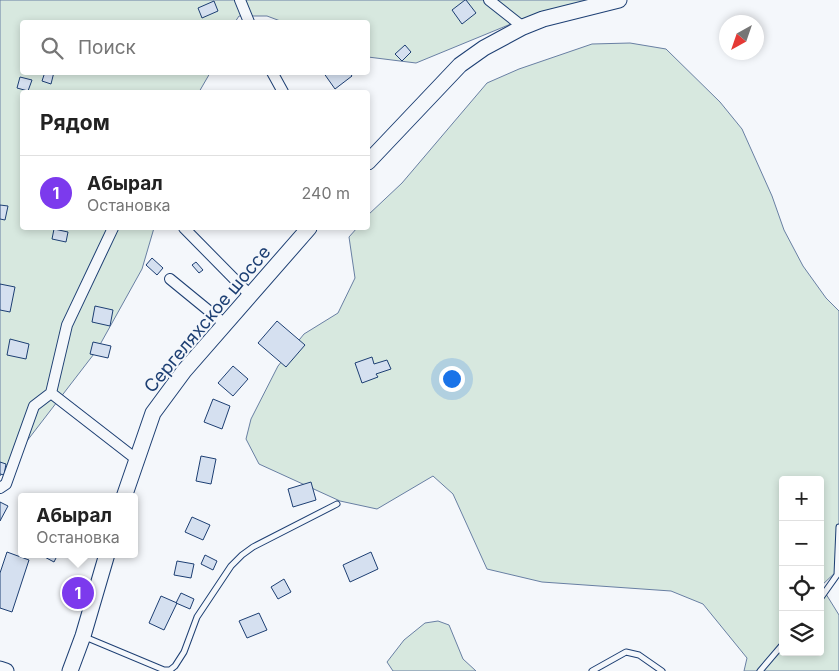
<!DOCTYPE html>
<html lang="ru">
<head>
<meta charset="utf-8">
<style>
  :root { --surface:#fff; --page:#f2f2f2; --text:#222; --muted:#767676; --line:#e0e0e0; --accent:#7c3aed }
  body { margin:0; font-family:Inter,sans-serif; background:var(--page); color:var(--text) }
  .controls { position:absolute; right:15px; bottom:15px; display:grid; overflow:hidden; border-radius:5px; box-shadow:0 2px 8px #0003 }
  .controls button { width:45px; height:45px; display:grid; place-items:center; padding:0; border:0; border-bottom:1px solid var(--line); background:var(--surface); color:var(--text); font:25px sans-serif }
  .compass { position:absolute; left:719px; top:15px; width:45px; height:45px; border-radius:50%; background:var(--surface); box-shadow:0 2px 8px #0003; rotate:220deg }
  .you { position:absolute; left:451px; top:378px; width:18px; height:18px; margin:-12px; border:4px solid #fff; border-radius:50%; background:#1a73e8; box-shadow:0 0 0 8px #1a73e833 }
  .badge { display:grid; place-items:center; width:32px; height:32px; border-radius:50%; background:var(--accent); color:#fff; font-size:16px; font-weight:700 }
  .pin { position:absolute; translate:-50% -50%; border:2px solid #fff; box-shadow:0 1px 5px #0006 }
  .popup { position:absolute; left:18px; top:493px; width:120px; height:65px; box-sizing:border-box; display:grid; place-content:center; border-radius:5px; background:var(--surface); filter:drop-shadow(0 1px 4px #0005); font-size:16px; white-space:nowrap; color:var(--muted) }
  .popup b { font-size:19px; color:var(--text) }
  .popup::after { content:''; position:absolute; left:50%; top:100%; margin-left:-10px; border:10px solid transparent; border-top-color:var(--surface) }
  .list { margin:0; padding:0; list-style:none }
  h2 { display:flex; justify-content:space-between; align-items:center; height:65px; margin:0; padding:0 20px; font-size:21px }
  h2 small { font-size:16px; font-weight:400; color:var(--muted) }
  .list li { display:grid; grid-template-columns:32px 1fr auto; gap:15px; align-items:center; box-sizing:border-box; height:75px; padding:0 20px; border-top:1px solid var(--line) }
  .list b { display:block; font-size:19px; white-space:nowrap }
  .list p { margin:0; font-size:16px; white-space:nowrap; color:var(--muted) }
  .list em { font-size:16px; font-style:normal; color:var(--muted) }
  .icon { flex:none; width:28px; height:28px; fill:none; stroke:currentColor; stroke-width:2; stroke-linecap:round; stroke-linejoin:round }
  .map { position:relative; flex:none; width:839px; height:671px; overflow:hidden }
  .search { position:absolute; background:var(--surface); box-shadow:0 2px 8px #0003; left:20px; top:20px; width:350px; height:55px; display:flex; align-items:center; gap:12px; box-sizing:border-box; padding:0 18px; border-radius:5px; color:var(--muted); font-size:19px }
  .panel { position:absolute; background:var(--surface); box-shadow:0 2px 8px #0003; left:20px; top:90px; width:350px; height:140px; border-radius:5px }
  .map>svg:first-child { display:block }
  .green { fill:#d7e8df; stroke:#687fa3; fill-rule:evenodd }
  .building { fill:#d5e0f0; stroke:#1d3f73 }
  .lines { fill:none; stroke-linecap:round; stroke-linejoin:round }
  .service-casing { stroke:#1d3f73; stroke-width:7 }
  .minor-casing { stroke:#1d3f73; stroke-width:12 }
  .secondary-casing { stroke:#1d3f73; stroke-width:17 }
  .service { stroke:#f4f7fb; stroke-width:5 }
  .minor { stroke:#f4f7fb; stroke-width:10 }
  .secondary { stroke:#f4f7fb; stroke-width:15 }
  .labels { text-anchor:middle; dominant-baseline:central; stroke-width:4; stroke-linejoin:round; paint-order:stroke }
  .street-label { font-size:18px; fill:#1d3f73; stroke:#f4f7fb }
</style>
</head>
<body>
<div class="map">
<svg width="839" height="671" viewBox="0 0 839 671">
  <rect width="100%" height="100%" fill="#f4f7fb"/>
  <path class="green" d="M0 0H593L540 12 416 63 368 57V22H283L267 16H239L235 22H22V72L210 73 199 92H22V228H154L142 269 97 350 0 476Z
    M630 43 666 49 720 102 742 129 772 196 784 230 803 266 826 298 839 311V569L821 586 839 615V671H744L747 658 703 604 671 591 542 582 487 569 453 494 433 476 377 509 340 501 259 464 246 439 251 419 278 366 304 334 338 313 355 278 349 237 357 228H368V215L402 183 487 83 519 69 592 44ZM783 480H820V652H783Z
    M438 621 449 625 463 659 476 671H393L387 662 404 640 425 623Z"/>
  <path class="building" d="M465 0H466L476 13 462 24 452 10Z
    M214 1 218 11 202 18 198 8Z
    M405 45 411 52 402 61 395 54Z
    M45 72H54L51 84 42 81Z
    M323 72H349L352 76 335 89Z
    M20 77 32 80 28 91 17 88Z
    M0 205 8 206 5 220 0 219Z
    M54 229 68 232 66 242 52 239Z
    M152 258 163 268 157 275 146 265Z
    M196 262 203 270 199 273 192 265Z
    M0 284 15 287 10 312 0 310Z
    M95 306 113 310 110 326 92 322Z
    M277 321 305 345 286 367 258 343Z
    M10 339 29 344 26 359 7 355Z
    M93 342 111 346 108 358 90 354Z
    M372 357 374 364 387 360 391 369 376 374 378 377 362 383 355 363Z
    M233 366 248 379 233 396 218 383Z
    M213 399 230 406 222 429 204 422Z
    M201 456 216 459 211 484 196 481Z
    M0 462 6 464 4 475 0 474Z
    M311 482 316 500 293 507 288 489Z
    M0 502 8 506 0 521Z
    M192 517 210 525 203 540 185 532Z
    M7 552 29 560 12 612 0 608V573Z
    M371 552 378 569 350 582 343 565Z
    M39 554H58L54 562Z
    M205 555 217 561 213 570 201 564Z
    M177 561 194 564 191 578 174 575Z
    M284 579 291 592 278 599 271 587Z
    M181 593 194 599 190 609 176 603Z
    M161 596 177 603 164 630 149 623Z
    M259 613 267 630 247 638 239 621Z"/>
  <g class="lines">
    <defs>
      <path id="service" d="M820 599 837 575 839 527
        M85 637 164 670H170L175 666 184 652 197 617 231 566 242 555 253 547 337 504
        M592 671 626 652 639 655 662 671
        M760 671 783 644"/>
      <path id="minor" d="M240 0 249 22
        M489 0 523 27
        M272 72 283 92
        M184 228 250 295
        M170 279 225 324
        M51 393 136 459
        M0 488 6 484 34 406 51 393 67 325 113 228"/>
      <path id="secondary" d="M368 162 460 65 484 48 523 27 543 19 619 0
        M124 497 153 413 184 371 309 228
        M0 669 6 671
        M70 671 83 636 107 554"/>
    </defs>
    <use href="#service" class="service-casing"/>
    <use href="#minor" class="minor-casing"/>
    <use href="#secondary" class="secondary-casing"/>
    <use href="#service" class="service"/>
    <use href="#minor" class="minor"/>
    <use href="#secondary" class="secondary"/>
  </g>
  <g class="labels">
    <g class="street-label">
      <text transform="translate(207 319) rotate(-50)">Сергеляхское шоссе</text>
    </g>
  </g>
</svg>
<div class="controls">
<button>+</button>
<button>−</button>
<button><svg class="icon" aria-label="locate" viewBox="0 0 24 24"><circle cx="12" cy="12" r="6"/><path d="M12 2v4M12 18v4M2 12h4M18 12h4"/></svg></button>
<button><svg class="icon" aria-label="layers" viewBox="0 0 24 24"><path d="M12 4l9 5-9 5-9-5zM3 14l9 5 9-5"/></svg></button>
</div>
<svg class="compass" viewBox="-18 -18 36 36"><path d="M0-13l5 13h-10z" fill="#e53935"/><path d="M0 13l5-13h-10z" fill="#767676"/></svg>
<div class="you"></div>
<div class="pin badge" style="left:78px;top:593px">1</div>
<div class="popup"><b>Абырал</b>Остановка</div>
<div class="search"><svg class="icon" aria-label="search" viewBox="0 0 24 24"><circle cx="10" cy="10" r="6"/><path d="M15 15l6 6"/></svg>Поиск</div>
<section class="panel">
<h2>Рядом<small></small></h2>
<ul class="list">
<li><span class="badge">1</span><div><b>Абырал</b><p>Остановка</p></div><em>240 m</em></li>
</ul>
</section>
</div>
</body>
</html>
